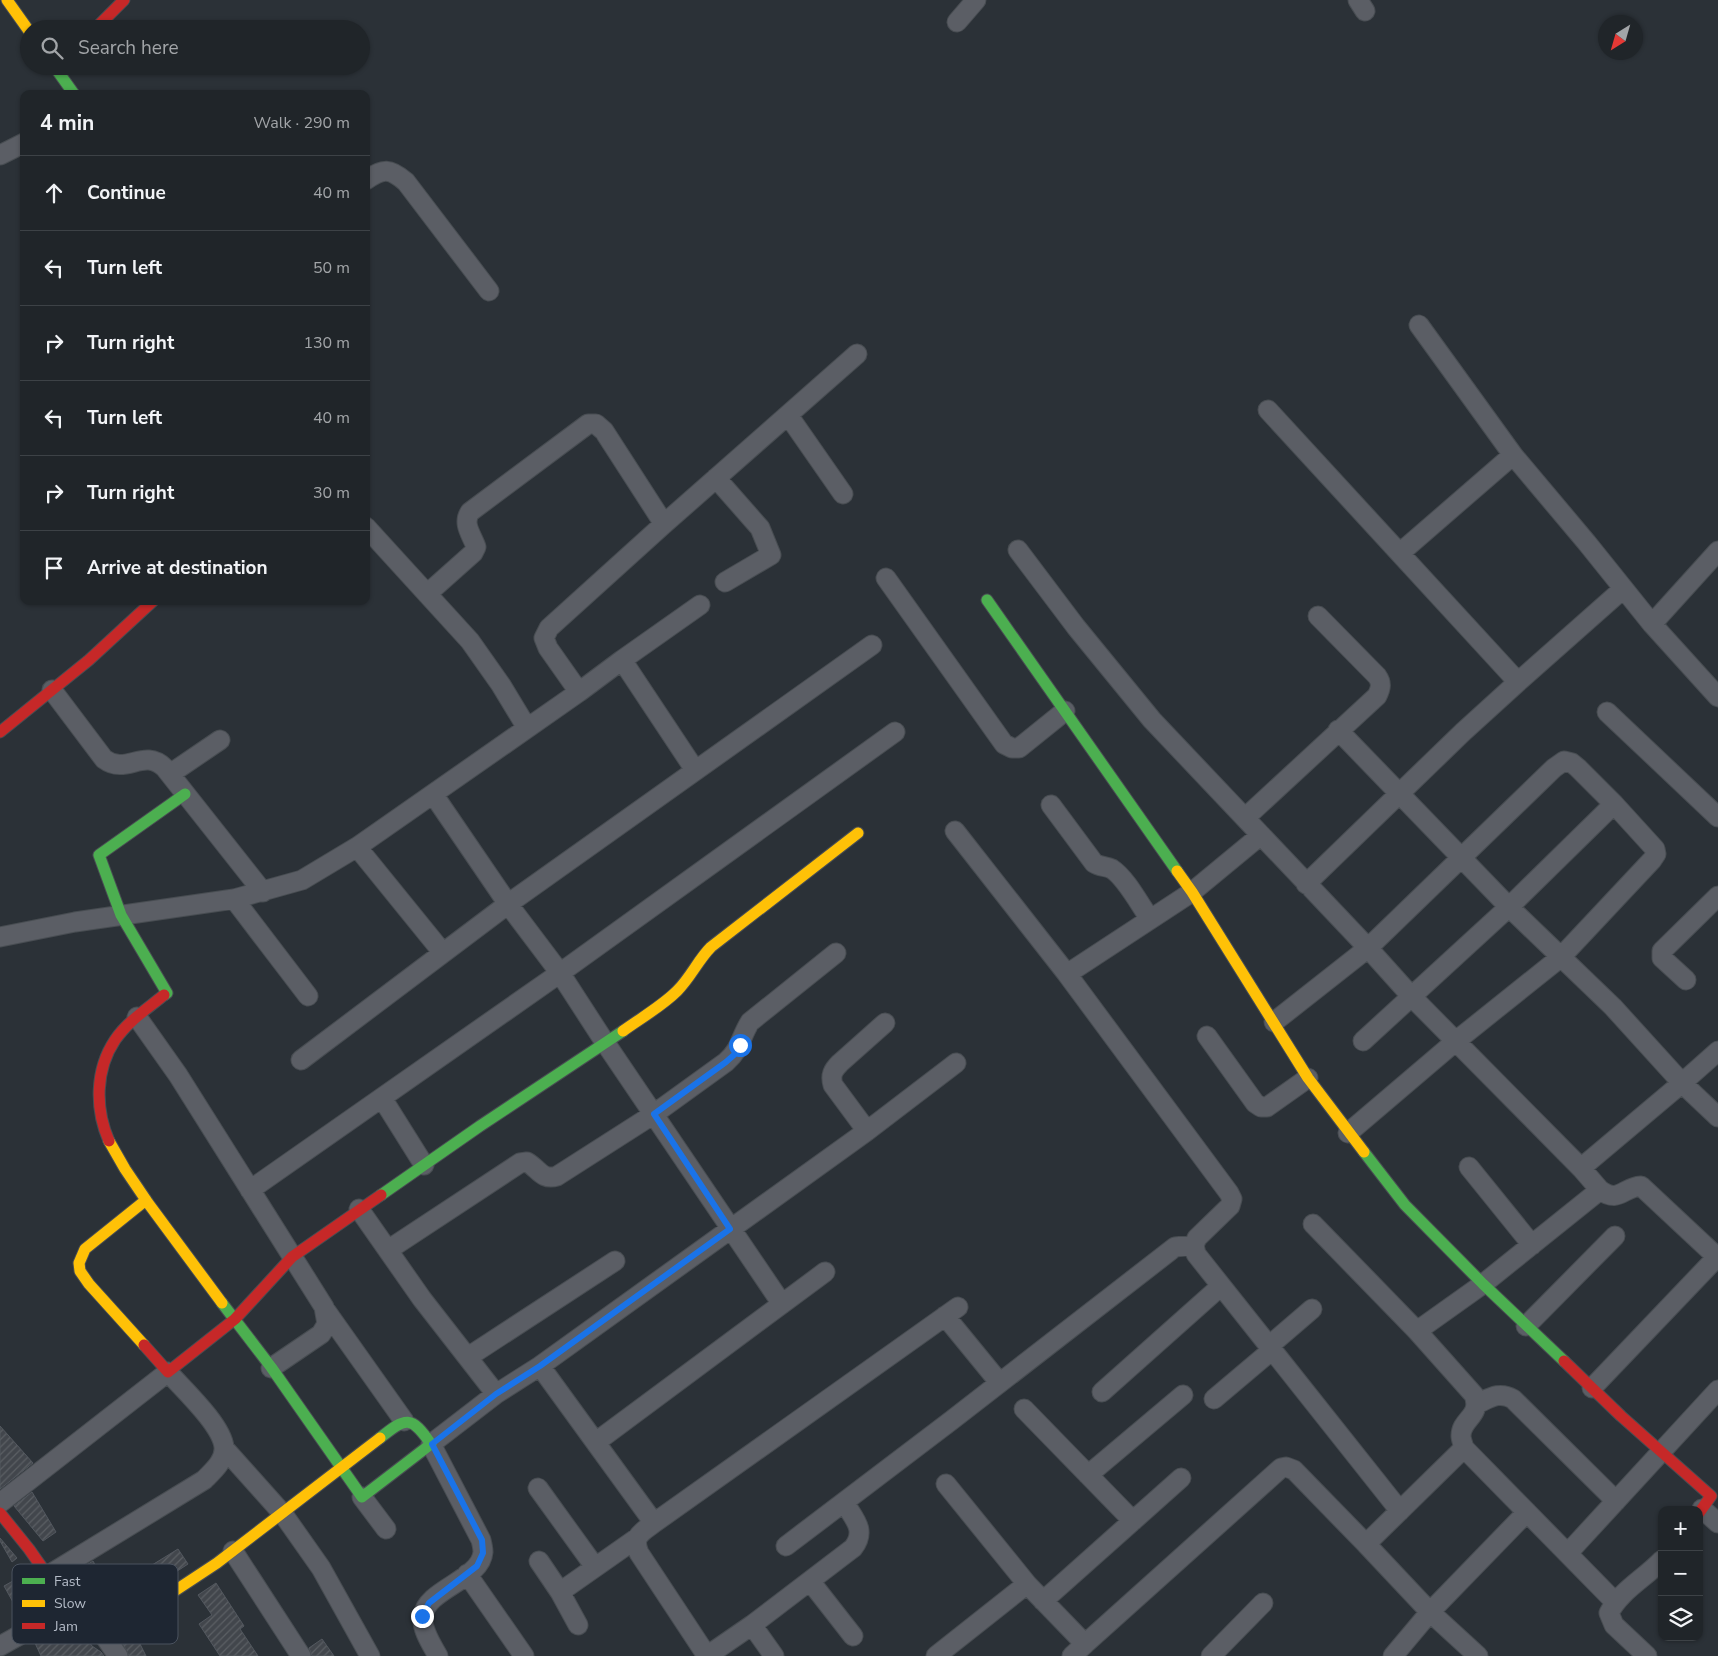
<!DOCTYPE html>
<html lang="en">
<head>
<meta charset="utf-8">
<style>
  :root { --surface:#202529; --page:#282d31; --text:#f1f3f6; --muted:#a2a5a8; --line:#3d4246 }
  body { margin:0; font-family:"Nunito Sans",sans-serif; background:var(--page); color:var(--text) }
  .controls { position:absolute; right:15px; bottom:15px; display:grid; overflow:hidden; border-radius:10px; box-shadow:0 1px 4px #0004 }
  .controls button { width:45px; height:45px; display:grid; place-items:center; padding:0; border:0; border-bottom:1px solid var(--line); background:var(--surface); color:var(--text); font:25px sans-serif }
  .compass { position:absolute; left:1598px; top:15px; width:45px; height:45px; border-radius:50%; background:var(--surface); box-shadow:0 1px 4px #0004; rotate:217deg }
  .stop { position:absolute; width:15px; height:15px; margin:-11px; border:4px solid #1a73e8; border-radius:50%; background:#fff }
  .stop.end { background:#1a73e8; border-color:#fff; box-shadow:0 1px 5px #0008 }
  .list { margin:0; padding:0; list-style:none }
  h2 { display:flex; justify-content:space-between; align-items:center; height:65px; margin:0; padding:0 20px; font-size:21px }
  h2 small { font-size:16px; font-weight:400; color:var(--muted) }
  .list li { display:grid; grid-template-columns:32px 1fr auto; gap:15px; align-items:center; box-sizing:border-box; height:75px; padding:0 20px; border-top:1px solid var(--line) }
  .list b { display:block; font-size:19px; white-space:nowrap }
  .list em { font-size:16px; font-style:normal; color:var(--muted) }
  .icon { flex:none; width:28px; height:28px; fill:none; stroke:currentColor; stroke-width:2; stroke-linecap:round; stroke-linejoin:round }
  .map { position:relative; flex:none; width:1718px; height:1656px; overflow:hidden }
  .search { position:absolute; background:var(--surface); box-shadow:0 1px 4px #0004; left:20px; top:20px; width:350px; height:55px; display:flex; align-items:center; gap:12px; box-sizing:border-box; padding:0 18px; border-radius:28px; color:var(--muted); font-size:19px }
  .panel { position:absolute; background:var(--surface); box-shadow:0 1px 4px #0004; left:20px; top:90px; width:350px; height:515px; border-radius:10px }
  .map>svg:first-child { display:block }
  .building { fill:url(#building-hatch); stroke:#53585f }
  .lines { fill:none; stroke-linecap:round; stroke-linejoin:round }
  .street-casing { stroke:#484d52; stroke-width:21 }
  .fast-casing { stroke:#484d52; stroke-width:13 }
  .slow-casing { stroke:#484d52; stroke-width:13 }
  .jam-casing { stroke:#484d52; stroke-width:13 }
  .street { stroke:#5b5e65; stroke-width:19 }
  .fast { stroke:#4caf50; stroke-width:11 }
  .slow { stroke:#ffc107; stroke-width:11 }
  .jam { stroke:#c62828; stroke-width:11 }
  .route { stroke:#1a73e8; stroke-width:6 }
  .key { fill:#1e2632; stroke:#4b535f; stroke-width:1 }
  .key-label { font-size:14px; fill:#b5bcc8 }
</style>
</head>
<body>
<div class="map">
<svg width="1718" height="1656" viewBox="0 0 1718 1656">
  <defs>
    <pattern id="building-hatch" width="6" height="6" patternUnits="userSpaceOnUse" patternTransform="scale(1.25)"><rect width="6" height="6" fill="#42464c"/><path d="M-1 1l2-2M0 6l6-6M5 7l2-2" fill="none" stroke="#5b5f64"/></pattern>
  </defs>
  <rect width="100%" height="100%" fill="#2b3137"/>
  <path class="building" d="M0 1426 33 1463 0 1489Z
    M32 1492 56 1532 43 1541 14 1506Z
    M0 1538 17 1558 12 1562 0 1541Z
    M178 1549 188 1564 109 1616 94 1597 77 1591 67 1577 93 1561 110 1591Z
    M27 1573 49 1606 23 1620 4 1586Z
    M216 1583 244 1626 240 1629 258 1656H220L199 1624 212 1615 198 1595Z
    M76 1625H77L92 1646 101 1652 104 1656H41L35 1643Z
    M136 1636 146 1656H129L123 1644Z
    M322 1639 334 1656H312L309 1648Z"/>
  <g class="lines">
    <defs>
      <path id="street" d="M1358 0 1365 11
        M957 22 976 0
        M0 155 24 143
        M366 180C383 168 390 168 406 182L489 291
        M1419 325 1513 455
        M1268 410 1518 682 1463 732 1306 884
        M788 415 843 494
        M716 478 760 528 771 555 725 582
        M366 527 470 641 501 685 527 728
        M1018 550 1076 627 1152 720 1368 948 1412 997 1581 1168 1682 1083 1718 1051
        M1400 553 1513 455 1587 543 1652 624 1718 551
        M886 578 1004 744 1012 748H1019L1065 711
        M427 594 473 553 476 547C472 535 462 524 470 512L588 424H596L604 431 664 524
        M1652 624 1718 697
        M622 660 695 770
        M1518 682 1623 589
        M52 690 104 759C127 776 143 747 165 768L263 892
        M579 692 548 648 544 638 549 628 664 524 857 354
        M1607 712 1718 817
        M1338 730 1509 907 1613 1007 1682 1083 1718 1117
        M170 774 220 740
        M433 794 508 904 560 973 606 1044 782 1304
        M1051 805 1094 863C1100 867 1106 866 1112 869 1126 878 1140 905 1150 919
        M1245 818 1377 696C1381 688 1382 683 1377 676L1318 616
        M955 831 1067 974 1229 1193 1232 1199 1230 1206 1197 1238 1194 1245 1196 1254 1400 1511
        M357 847 443 953
        M234 899 308 996
        M0 937 75 922 234 899 302 880 357 847 579 692 622 660 700 605
        M1067 974 1192 892 1261 835
        M1686 980 1662 958V951L1718 896
        M137 1017 178 1075 324 1307 327 1324 321 1334 271 1368
        M1274 1022 1368 948 1554 768 1564 761 1572 763 1578 768 1614 804
        M1207 1036 1255 1103 1261 1107H1267L1308 1078
        M301 1060 508 904 872 645
        M382 1098 424 1165
        M867 1131 833 1085C830 1075 833 1070 840 1063L885 1023
        M1348 1133 1456 1041 1561 957 1652 860 1656 854 1655 849 1614 804 1509 907 1363 1041
        M1469 1167 1532 1245
        M250 1190 560 973 895 732
        M359 1209 422 1299 496 1394
        M1313 1224 1417 1331 1474 1395C1482 1417 1461 1418 1461 1436 1461 1439 1463 1444 1464 1448
        M388 1250 520 1163 527 1162C538 1168 542 1181 557 1176L654 1114 726 1062C741 1049 740 1038 750 1022L836 953
        M324 1308 404 1421
        M945 1316 999 1382
        M1526 1326 1615 1236
        M1417 1331 1483 1284 1600 1190 1581 1168
        M1269 1346 1312 1309
        M468 1357 615 1261
        M540 1366 654 1523
        M1592 1388 1717 1257 1641 1186C1623 1187 1619 1204 1600 1190
        M1102 1392 1221 1286
        M1214 1399 1272 1350
        M1477 1404C1490 1398 1499 1391 1513 1399L1616 1501
        M1024 1409 1133 1521
        M596 1442 825 1272
        M224 1448 283 1514 321 1568 370 1656
        M1088 1475 1183 1395
        M946 1484 1027 1584
        M538 1488 595 1567
        M362 1497 386 1529
        M0 1503 168 1372C183 1389 222 1425 224 1447 225 1461 213 1471 204 1480L47 1576
        M1702 1509 1718 1523
        M786 1546 952 1420 1175 1247 1194 1245
        M233 1551 301 1656
        M1568 1553 1718 1390
        M539 1561 560 1592 578 1625
        M467 1574 524 1656
        M810 1581 853 1636
        M560 1592 637 1538
        M1043 1601 1181 1478
        M752 1625 853 1548C867 1530 854 1519 844 1502
        M105 1637 118 1656
        M1085 1644 1281 1468 1286 1467 1294 1470 1366 1544
        M0 1646 70 1607
        M438 1656C432 1645 421 1629 423 1616 426 1589 481 1580 483 1552 483 1548 482 1544 481 1540L431 1444 496 1394 540 1366 867 1131 956 1063
        M707 1656 639 1553C632 1536 641 1533 654 1523L958 1307
        M707 1656 752 1625 774 1656
        M936 1656 1027 1584 1085 1644 1072 1656
        M1211 1656 1263 1603
        M1393 1656 1430 1612 1527 1512
        M1478 1656 1430 1612 1366 1544 1464 1448 1615 1602
        M1647 1656 1614 1625 1609 1613C1620 1591 1645 1578 1662 1560"/>
      <path id="fast" d="M54 66 74 94
        M987 600 1177 871
        M164 995 167 993 121 915 99 855 185 794
        M1364 1152 1405 1205 1483 1284 1564 1361
        M381 1195 480 1126 623 1031
        M222 1303 271 1367 362 1497 431 1444C411 1415 406 1417 380 1438"/>
      <path id="slow" d="M7 0 29 31
        M1177 871 1192 892 1308 1078 1364 1152
        M623 1031C641 1018 662 1006 677 991 691 977 698 960 711 947L858 833
        M109 1141 125 1169 148 1203 222 1303
        M144 1345 89 1284 80 1271 79 1263 85 1249 146 1200
        M114 1631 217 1563 380 1438"/>
      <path id="jam" d="M95 29 124 0
        M0 732 89 660 153 601
        M109 1141C95 1109 95 1070 115 1040 127 1022 147 1009 164 995
        M144 1345 168 1372 235 1319 292 1257 381 1195
        M1564 1361 1621 1416 1711 1496 1699 1513
        M0 1513 29 1549 66 1602 75 1609H83L87 1611 105 1637 114 1631"/>
    </defs>
    <use href="#street" class="street-casing"/>
    <use href="#fast" class="fast-casing"/>
    <use href="#slow" class="slow-casing"/>
    <use href="#jam" class="jam-casing"/>
    <use href="#street" class="street"/>
    <use href="#fast" class="fast"/>
    <use href="#slow" class="slow"/>
    <use href="#jam" class="jam"/>
  </g>
  <g class="lines">
    <path class="route" d="M422 1616 429 1603 477 1566 483 1553 482 1540 432 1444 496 1394 540 1366 730 1229 654 1114 726 1062 735 1054 740 1045"/>
  </g>
  <rect x="12" y="1564" width="166" height="80" rx="8" class="key"/>
  <rect x="22" y="1578" width="23" height="6" fill="#4caf50"/>
  <rect x="22" y="1600" width="23" height="7" fill="#ffc107"/>
  <rect x="22" y="1623" width="23" height="6" fill="#c62828"/>
  <g class="key-label">
    <text x="54" y="1586">Fast</text>
    <text x="54" y="1608">Slow</text>
    <text x="54" y="1631">Jam</text>
  </g>
</svg>
<div class="controls">
<button>+</button>
<button>−</button>
<button><svg class="icon" aria-label="layers" viewBox="0 0 24 24"><path d="M12 4l9 5-9 5-9-5zM3 14l9 5 9-5"/></svg></button>
</div>
<svg class="compass" viewBox="-18 -18 36 36"><path d="M0-13l5 13h-10z" fill="#e53935"/><path d="M0 13l5-13h-10z" fill="#a2a5a8"/></svg>
<div class="stop" style="left:740px;top:1045px"></div>
<div class="stop end" style="left:422px;top:1616px"></div>
<div class="search"><svg class="icon" aria-label="search" viewBox="0 0 24 24"><circle cx="10" cy="10" r="6"/><path d="M15 15l6 6"/></svg>Search here</div>
<section class="panel">
<h2>4 min<small>Walk · 290 m</small></h2>
<ul class="list">
<li><svg class="icon" aria-label="ahead" viewBox="0 0 24 24"><path d="M12 20V5M6 11l6-6 6 6"/></svg><div><b>Continue</b></div><em>40 m</em></li>
<li><svg class="icon" aria-label="left" viewBox="0 0 24 24"><path d="M17 20v-9H6M10 6l-5 5 5 5"/></svg><div><b>Turn left</b></div><em>50 m</em></li>
<li><svg class="icon" aria-label="right" viewBox="0 0 24 24"><path d="M7 20v-9h11M14 6l5 5-5 5"/></svg><div><b>Turn right</b></div><em>130 m</em></li>
<li><svg class="icon" aria-label="left" viewBox="0 0 24 24"><path d="M17 20v-9H6M10 6l-5 5 5 5"/></svg><div><b>Turn left</b></div><em>40 m</em></li>
<li><svg class="icon" aria-label="right" viewBox="0 0 24 24"><path d="M7 20v-9h11M14 6l5 5-5 5"/></svg><div><b>Turn right</b></div><em>30 m</em></li>
<li><svg class="icon" aria-label="arrive" viewBox="0 0 24 24"><path d="M6 21V4h12l-3 4 3 4H6"/></svg><div><b>Arrive at destination</b></div></li>
</ul>
</section>
</div>
</body>
</html>
